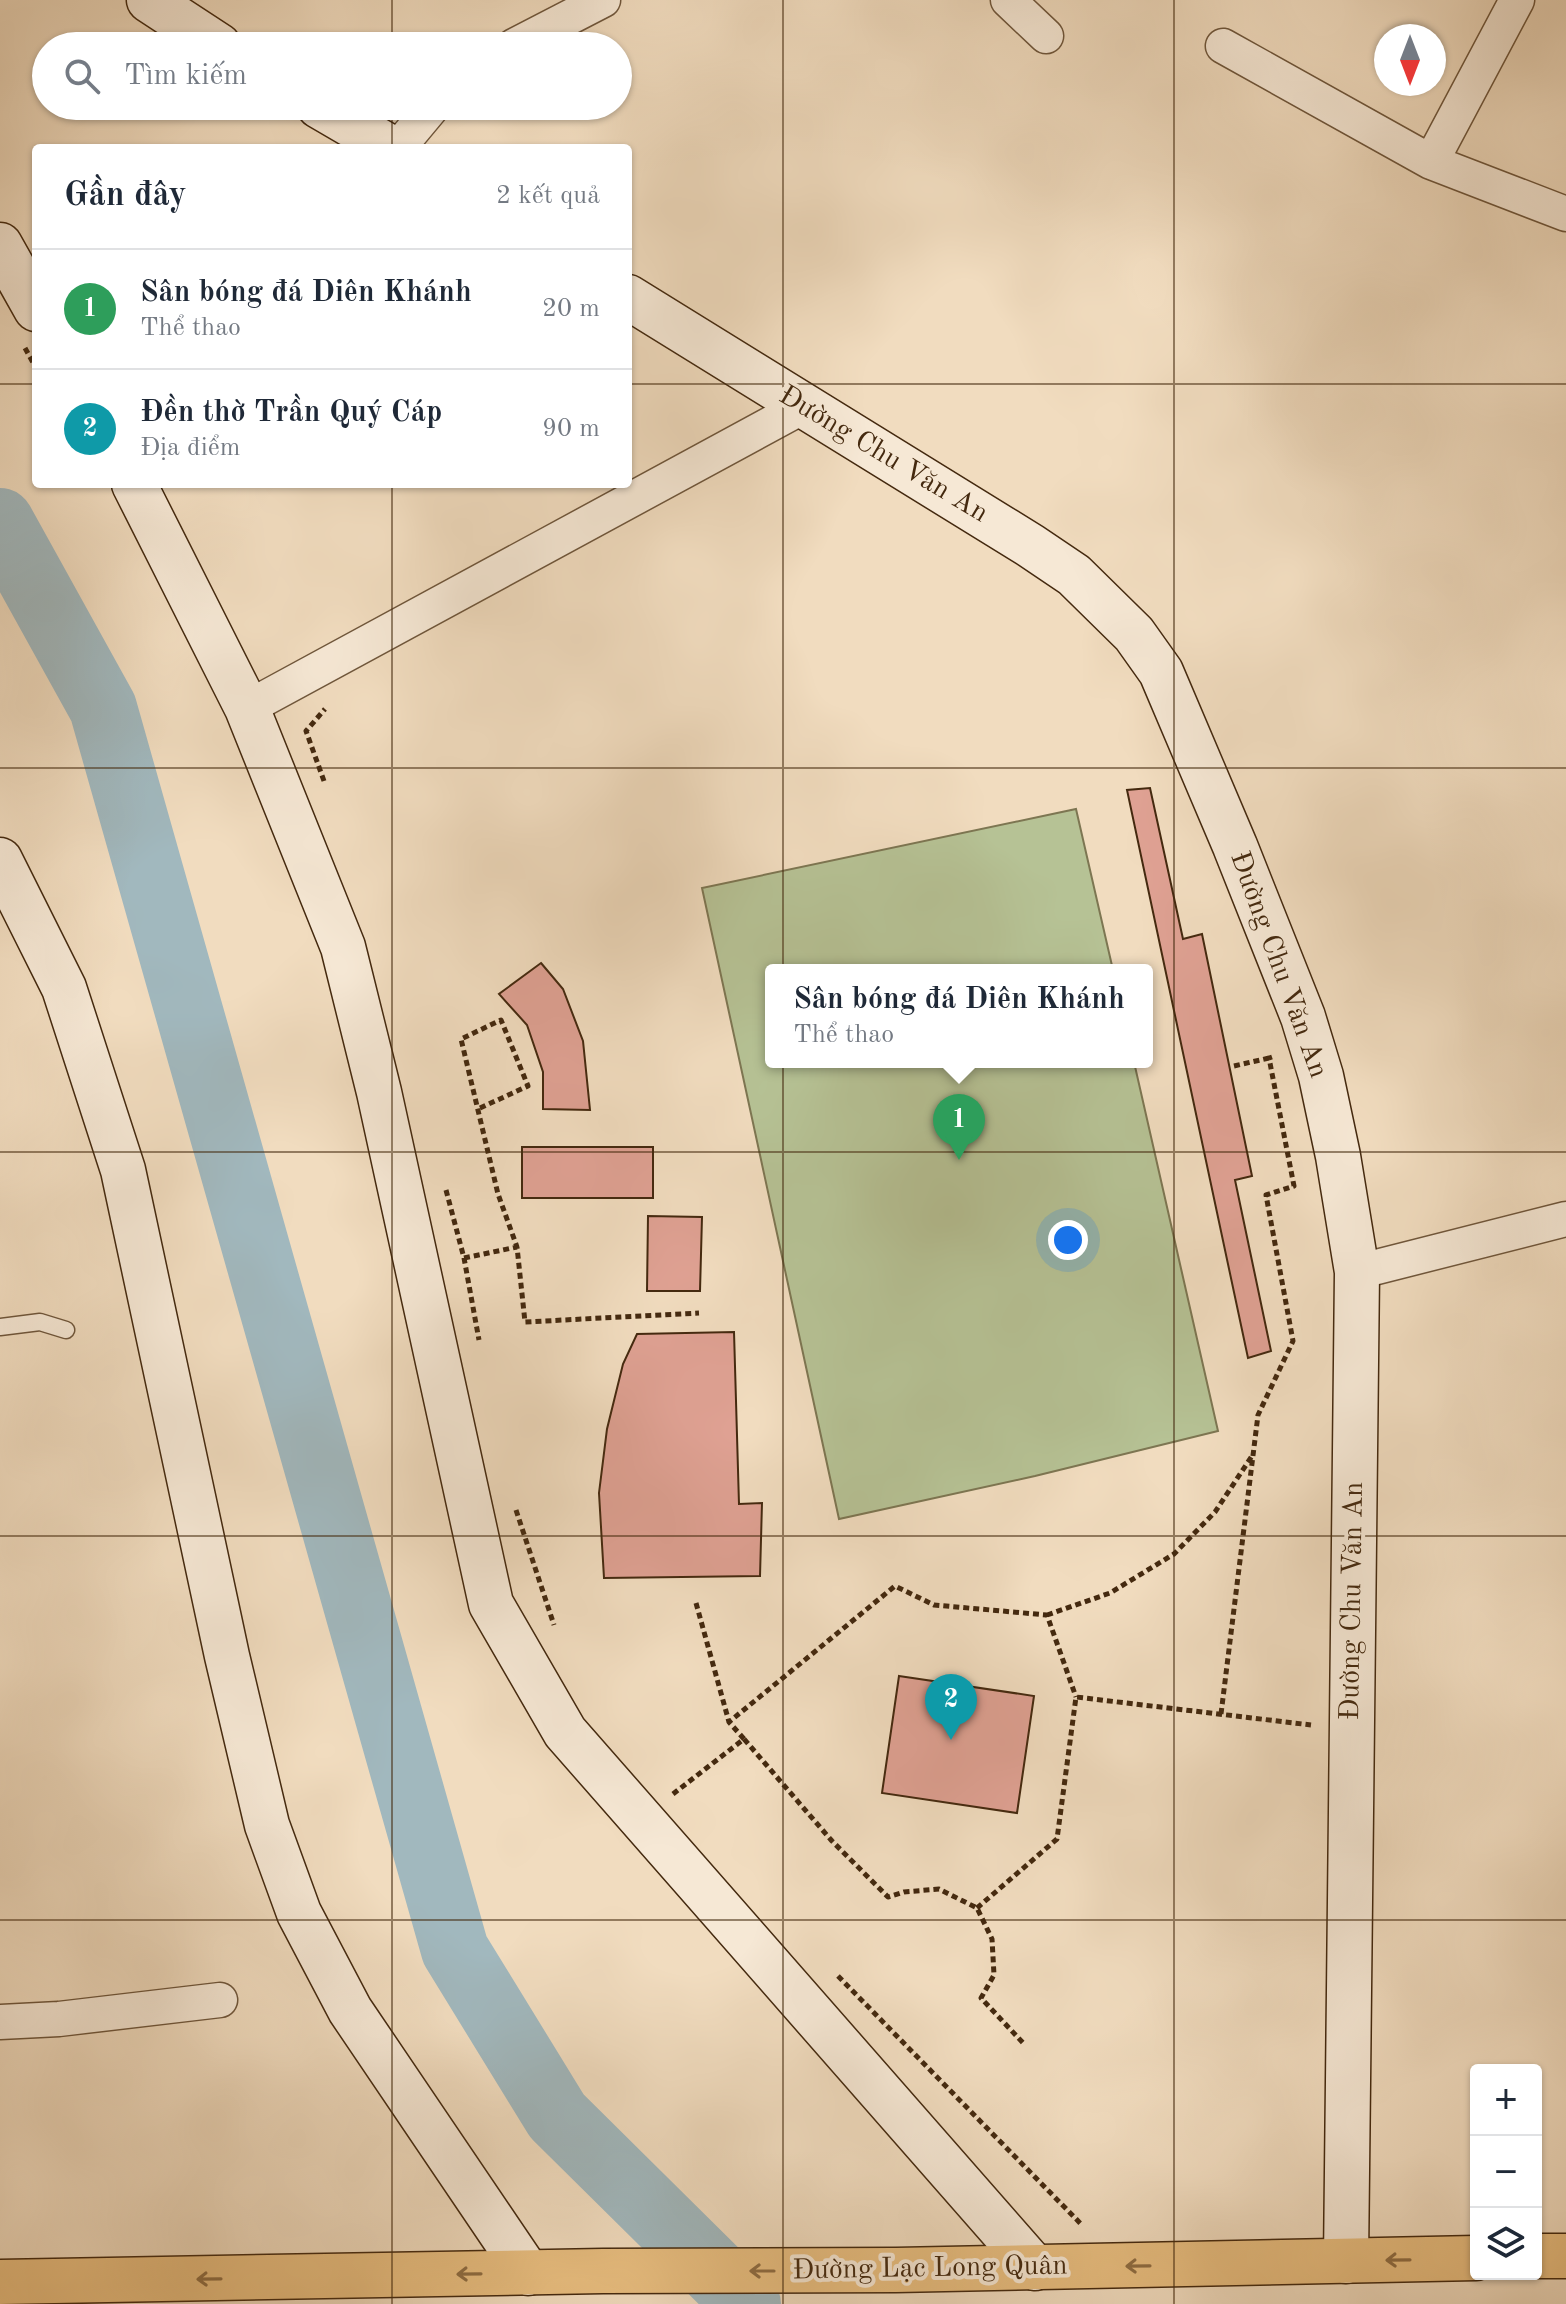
<!DOCTYPE html>
<html lang="vi">
<head>
<meta charset="utf-8">
<style>
  :root { --surface:#fff; --page:#f2f2f3; --text:#1f2937; --muted:#747a83; --line:#e0e1e3; --accent:#0f766e }
  body { margin:0; font-family:"Old Standard TT",serif; background:var(--page); color:var(--text) }
  .controls { position:absolute; right:24px; bottom:24px; display:grid; overflow:hidden; border-radius:8px; box-shadow:0 2px 6px #0004 }
  .controls button { width:72px; height:72px; display:grid; place-items:center; padding:0; border:0; border-bottom:2px solid var(--line); background:var(--surface); color:var(--text); font:40px sans-serif }
  .compass { position:absolute; left:1374px; top:24px; width:72px; height:72px; border-radius:50%; background:var(--surface); box-shadow:0 2px 6px #0004; rotate:180deg }
  .you { position:absolute; left:1068px; top:1240px; width:28px; height:28px; margin:-20px; border:6px solid #fff; border-radius:50%; background:#1a73e8; box-shadow:0 0 0 12px #1a73e833 }
  .badge { display:grid; place-items:center; width:52px; height:52px; border-radius:50%; background:var(--accent); color:#fff; font-size:26px; font-weight:700 }
  .pin { position:absolute; translate:-50% -66px; filter:drop-shadow(0 2px 4px #0008) }
  .pin::after { content:''; position:absolute; top:42px; width:28px; height:24px; background:inherit; clip-path:polygon(0 0,100% 0,50% 100%) }
  .popup { position:absolute; left:765px; top:964px; width:388px; height:104px; box-sizing:border-box; display:grid; place-content:center; border-radius:8px; background:var(--surface); filter:drop-shadow(0 2px 6px #0005); font-size:26px; white-space:nowrap; color:var(--muted) }
  .popup b { font-size:30px; color:var(--text) }
  .popup::after { content:''; position:absolute; left:50%; top:100%; margin-left:-16px; border:16px solid transparent; border-top-color:var(--surface) }
  .list { margin:0; padding:0; list-style:none }
  h2 { display:flex; justify-content:space-between; align-items:center; height:104px; margin:0; padding:0 32px; font-size:34px }
  h2 small { font-size:26px; font-weight:400; color:var(--muted) }
  .list li { display:grid; grid-template-columns:52px 1fr auto; gap:24px; align-items:center; box-sizing:border-box; height:120px; padding:0 32px; border-top:2px solid var(--line) }
  .list b { display:block; font-size:30px; white-space:nowrap }
  .list p { margin:0; font-size:26px; white-space:nowrap; color:var(--muted) }
  .list em { font-size:26px; font-style:normal; color:var(--muted) }
  .icon { flex:none; width:44px; height:44px; fill:none; stroke:currentColor; stroke-width:2; stroke-linecap:round; stroke-linejoin:round }
  .map { position:relative; flex:none; width:1566px; height:2304px; overflow:hidden }
  .search { position:absolute; background:var(--surface); box-shadow:0 2px 6px #0004; left:32px; top:32px; width:600px; height:88px; display:flex; align-items:center; gap:20px; box-sizing:border-box; padding:0 28px; border-radius:44px; color:var(--muted); font-size:30px }
  .panel { position:absolute; background:var(--surface); box-shadow:0 2px 6px #0004; left:32px; top:144px; width:600px; height:344px; border-radius:8px }
  .map>svg:first-child { display:block }
  .pitch { fill:#b6c295; stroke:#7d7652; stroke-width:2 }
  .lines { fill:none; stroke-linecap:round; stroke-linejoin:round }
  .river { stroke:#a1b8be; stroke-width:68 }
  .building { fill:#dfa193; stroke:#44290f; stroke-width:2 }
  .lane-casing { stroke:#6f563b; stroke-width:19 }
  .street-casing { stroke:#6f563b; stroke-width:37 }
  .secondary-casing { stroke:#44290f; stroke-width:47 }
  .primary-casing { stroke:#44290f; stroke-width:47 }
  .path { stroke:#44290f; stroke-width:5; stroke-dasharray:6 4; stroke-linecap:butt }
  .lane { stroke:#f6e8d5; stroke-width:16 }
  .street { stroke:#f6e8d5; stroke-width:34 }
  .secondary { stroke:#f6e8d5; stroke-width:44 }
  .primary { stroke:#e8be80; stroke-width:44 }
  .oneway { stroke:#8e6c42 }
  .grid { fill:none; stroke:#44290f; stroke-width:2; stroke-opacity:0.55 }
  .labels { text-anchor:middle; dominant-baseline:central; stroke-width:8; stroke-linejoin:round; paint-order:stroke }
  .street-label { font-size:28px; fill:#44290f; stroke:#f6e8d5 }
</style>
</head>
<body>
<div class="map">
<svg width="1566" height="2304" viewBox="0 0 1566 2304">
  <rect width="100%" height="100%" fill="#f1dcbf"/>
  <filter id="stains"><feTurbulence type="fractalNoise" baseFrequency=".0025" numOctaves="4"/><feColorMatrix values="0 0 0 0 .2 0 0 0 0 .09 0 0 0 0 .02 0 0 0 .5 -.17"/></filter>
  <radialGradient id="worn" r=".72"><stop offset=".6" stop-color="#630" stop-opacity="0"/><stop offset="1" stop-color="#630" stop-opacity=".3"/></radialGradient>
  <path class="pitch" d="M1076 809 1113 970H771V1062H1134L1218 1431 1035 1476 839 1519 702 888Z"/>
  <g class="lines">
    <path class="river" d="M0 522 103 708 455 1950 557 2116 747 2304"/>
  </g>
  <path class="building" d="M1150 788 1183 939 1202 934 1252 1176 1235 1180 1271 1351 1248 1358 1127 790Z
    M541 963 563 989 583 1041 590 1110 543 1109V1072L527 1025 499 994Z
    M522 1147H653V1198H522Z
    M648 1216 702 1217 700 1291H647Z
    M734 1332 739 1504 762 1503 760 1576 604 1578 599 1493 607 1429 623 1364 637 1334Z
    M899 1676 1034 1696 1017 1813 882 1793Z"/>
  <g class="lines">
    <defs>
      <path id="lane" d="M0 1327 40 1322 66 1330"/>
      <path id="street" d="M1008 0 1046 36
        M514 46 603 0
        M1223 46 1431 162 1566 214
        M398 148 433 106
        M1431 162 1517 0
        M247 708 802 407
        M1357 1272 1566 1219
        M0 2022 59 2019 220 2000"/>
      <path id="secondary" d="M149 0 219 46
        M319 106 391 148
        M0 245 36 309
        M628 297 1031 546 1074 575 1134 634 1161 672 1235 846 1303 1017 1321 1076 1338 1156 1357 1272 1346 2261
        M134 484 247 708 343 947 379 1092 491 1604 565 1732 1035 2268
        M0 860 64 988 123 1170 227 1656 267 1825 299 1913 350 2010 528 2273"/>
      <path id="primary" d="M1536 2256H1566
        M0 2282 603 2271 896 2270 1476 2258"/>
    </defs>
    <use href="#lane" class="lane-casing"/>
    <use href="#street" class="street-casing"/>
    <use href="#secondary" class="secondary-casing"/>
    <use href="#primary" class="primary-casing"/>
    <path class="path" d="M25 348 36 368
      M324 781 306 731 325 709
      M1234 1066 1269 1058
      M480 1108 528 1086 501 1020 461 1039 498 1194 517 1247
      M446 1190 464 1258 479 1340
      M464 1258 517 1247 525 1322 699 1313
      M516 1510 554 1625
      M696 1603 729 1722
      M1047 1615 1110 1593 1174 1554 1215 1512 1252 1456
      M1221 1714 1258 1415 1293 1341 1266 1195 1294 1186 1269 1058 1272 1057
      M744 1739 729 1722 895 1586 934 1605 1047 1615 1076 1697
      M673 1794 744 1739 832 1841 888 1897 904 1892 939 1889 977 1908 992 1939 994 1975 981 1998 1025 2045
      M977 1908 1057 1839 1076 1697 1311 1725
      M838 1976 1081 2224"/>
    <use href="#lane" class="lane"/>
    <use href="#street" class="street"/>
    <use href="#secondary" class="secondary"/>
    <use href="#primary" class="primary"/>
  </g>
  <defs><path id="oneway-shaft" d="M-6 0H5M1.5-3L5.5 0L1.5 3" fill="none" stroke-width="1.6" stroke-linecap="round" stroke-linejoin="round" transform="scale(2)"/></defs>
  <g class="oneway">
    <use href="#oneway-shaft" transform="translate(1398 2260) rotate(179)"/>
    <use href="#oneway-shaft" transform="translate(1138 2266) rotate(179)"/>
    <use href="#oneway-shaft" transform="translate(762 2271) rotate(180)"/>
    <use href="#oneway-shaft" transform="translate(469 2274) rotate(179)"/>
    <use href="#oneway-shaft" transform="translate(209 2279) rotate(179)"/>
  </g>
  <path class="grid" d="M392 0V46M783 0V2304M1174 0V2304M392 106V148M0 384H36M628 384H1566M392 484V2304M0 768H1566M0 1152H1566M0 1536H1566M0 1920H1566"/>
  <g class="labels">
    <g class="street-label">
      <text transform="translate(883 455) rotate(31)">Đường Chu Văn An</text>
      <text transform="translate(1278 965) rotate(70)">Đường Chu Văn An</text>
      <text transform="translate(1353 1601) rotate(-89)">Đường Chu Văn An</text>
      <text transform="translate(930 2269) rotate(-1)">Đường Lạc Long Quân</text>
    </g>
  </g>
  <rect width="100%" height="100%" filter="url(#stains)"/>
  <rect width="100%" height="100%" fill="url(#worn)"/>
</svg>
<div class="controls">
<button>+</button>
<button>−</button>
<button><svg class="icon" aria-label="layers" viewBox="0 0 24 24"><path d="M12 4l9 5-9 5-9-5zM3 14l9 5 9-5"/></svg></button>
</div>
<svg class="compass" viewBox="-18 -18 36 36"><path d="M0-13l5 13h-10z" fill="#e53935"/><path d="M0 13l5-13h-10z" fill="#747a83"/></svg>
<div class="you"></div>
<div class="pin badge" style="left:959px;top:1160px;background:#2e9e5b">1</div>
<div class="popup"><b>Sân bóng đá Diên Khánh</b>Thể thao</div>
<div class="pin badge" style="left:951px;top:1740px;background:#0f9aa8">2</div>
<div class="search"><svg class="icon" aria-label="search" viewBox="0 0 24 24"><circle cx="10" cy="10" r="6"/><path d="M15 15l6 6"/></svg>Tìm kiếm</div>
<section class="panel">
<h2>Gần đây<small>2 kết quả</small></h2>
<ul class="list">
<li><span class="badge" style="background:#2e9e5b">1</span><div><b>Sân bóng đá Diên Khánh</b><p>Thể thao</p></div><em>20 m</em></li>
<li><span class="badge" style="background:#0f9aa8">2</span><div><b>Đền thờ Trần Quý Cáp</b><p>Địa điểm</p></div><em>90 m</em></li>
</ul>
</section>
</div>
</body>
</html>
